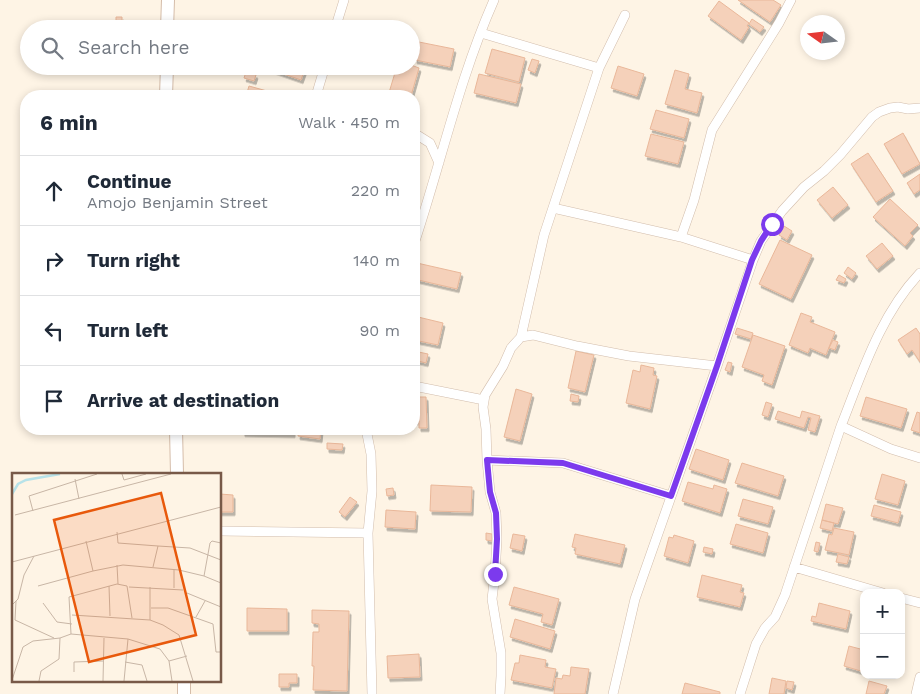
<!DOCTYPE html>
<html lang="en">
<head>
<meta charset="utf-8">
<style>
  :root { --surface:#fff; --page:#f6f6f7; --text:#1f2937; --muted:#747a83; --line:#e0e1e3 }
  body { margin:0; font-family:"Work Sans",sans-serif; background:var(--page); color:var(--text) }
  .controls { position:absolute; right:15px; bottom:15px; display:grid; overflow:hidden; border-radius:10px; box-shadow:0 2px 8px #0003 }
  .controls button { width:45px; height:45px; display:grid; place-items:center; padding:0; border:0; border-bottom:1px solid var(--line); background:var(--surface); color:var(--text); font:25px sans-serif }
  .compass { position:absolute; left:800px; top:15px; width:45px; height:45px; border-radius:50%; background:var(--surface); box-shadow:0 2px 8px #0003; rotate:284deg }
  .stop { position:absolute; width:15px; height:15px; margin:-11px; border:4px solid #7c3aed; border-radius:50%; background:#fff }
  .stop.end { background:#7c3aed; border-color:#fff; box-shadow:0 1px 5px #0008 }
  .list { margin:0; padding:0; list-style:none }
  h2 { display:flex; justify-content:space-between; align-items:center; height:65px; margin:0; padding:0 20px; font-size:21px }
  h2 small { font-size:16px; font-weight:400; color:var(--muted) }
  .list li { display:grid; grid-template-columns:32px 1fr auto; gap:15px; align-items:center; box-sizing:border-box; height:70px; padding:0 20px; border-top:1px solid var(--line) }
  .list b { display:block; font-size:19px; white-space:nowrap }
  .list p { margin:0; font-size:16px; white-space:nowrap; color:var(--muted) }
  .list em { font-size:16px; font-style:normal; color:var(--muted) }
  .icon { flex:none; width:28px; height:28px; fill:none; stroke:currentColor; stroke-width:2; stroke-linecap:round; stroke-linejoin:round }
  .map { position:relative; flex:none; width:920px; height:694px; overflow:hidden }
  .search { position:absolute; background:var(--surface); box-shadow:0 2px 8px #0003; left:20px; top:20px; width:400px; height:55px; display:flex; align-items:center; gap:12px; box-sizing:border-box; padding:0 18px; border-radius:28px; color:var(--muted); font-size:19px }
  .panel { position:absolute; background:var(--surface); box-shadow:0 2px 8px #0003; left:20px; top:90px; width:400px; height:345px; border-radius:20px }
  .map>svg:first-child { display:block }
  .building { fill:#f5d1ba; stroke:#e9b799; filter:url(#shadow) }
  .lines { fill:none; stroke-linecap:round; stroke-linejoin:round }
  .street-casing { stroke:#d2bdac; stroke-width:10 }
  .secondary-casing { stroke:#d5bdaa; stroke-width:14 }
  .street { stroke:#fff; stroke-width:9 }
  .secondary { stroke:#fff; stroke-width:12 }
  .route { stroke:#7c3aed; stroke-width:6 }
  .inset-river { fill:none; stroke:#b7e2e9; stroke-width:2.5 }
  .inset-road { fill:none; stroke:#c8b6a6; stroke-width:1 }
  .view { fill:#e8590c; fill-opacity:0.15; stroke:#e8590c; stroke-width:2.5 }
  .inset-edge { fill:none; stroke:#785948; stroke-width:2.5 }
</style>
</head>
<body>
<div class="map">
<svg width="920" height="694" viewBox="0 0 920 694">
  <defs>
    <filter id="shadow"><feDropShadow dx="2" dy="3.5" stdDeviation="0" flood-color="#0004"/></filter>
  </defs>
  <rect width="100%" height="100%" fill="#fef4e5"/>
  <path class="building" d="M738 0H773L781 5 770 22Z
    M719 1 749 23 747 26 749 27 741 40 708 16Z
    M116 17H122V25H116Z
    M752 19 764 27 760 32 749 24Z
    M419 42 454 49 450 67 415 60Z
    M492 49 525 58 519 82 485 73Z
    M532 59 539 61 535 73 528 70Z
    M411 65 419 68 411 96H388L397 66Z
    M261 66H306L301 80Z
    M618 66 644 74 637 96 611 88Z
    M675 70 689 74 685 89 702 93 697 113 665 104Z
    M246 72 256 75 254 81 244 78Z
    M479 74 521 84 516 103 474 93Z
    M249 86 285 96H246Z
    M656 110 689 119 684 138 650 129Z
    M903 133 920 164 902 174 884 144Z
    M651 134 684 142 678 164 645 156Z
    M868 153 893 191 876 202 851 164Z
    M920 174V190L914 194 907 183Z
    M833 187 848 205 832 218 817 200Z
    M890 199 918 225 910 233 913 236 905 246 873 217Z
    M784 226 792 231 787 240 779 235Z
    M780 240 812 255 791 299 759 284Z
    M882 243 893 256 877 269 866 256Z
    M417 263 461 273 457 289 414 279Z
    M848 267 856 273 852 279 844 273Z
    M839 275 846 279 844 283 836 280Z
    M801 313 812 317 810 322 835 332 826 355 810 348 808 353 789 345Z
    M414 316 443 323 438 345 414 340Z
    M737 328 753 333 751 339 735 334Z
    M916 328 920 334V362L912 350 907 354 898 340Z
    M753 335 785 346 772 385 762 381 764 375 742 367Z
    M833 340 838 342 835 350 829 348Z
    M414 351 428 354 426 363 414 360Z
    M576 351 594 355 585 392 568 388Z
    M728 362 732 363 730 372 725 370Z
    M641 365 654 368 653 375 657 376 650 409 626 403 633 370 640 372Z
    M516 389 532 394 520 441 504 437Z
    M571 394 579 396 578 402 570 401Z
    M414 397H426L427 428H419V421H414Z
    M866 397 907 409 901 428 860 416Z
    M766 402 772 404 768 417 762 415Z
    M778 411 800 418 802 411 820 416 815 432 808 430 811 418 808 417 804 428 775 419Z
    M917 412 920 413V433L911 430Z
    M243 429H293V434L243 433Z
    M299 429H321L320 439 298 436Z
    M327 443 343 444 342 450 327 449Z
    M696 449 729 460 723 480 689 469Z
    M742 463 784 476 778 496 735 483Z
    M882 474 905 481 898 505 875 499Z
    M688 482 713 489 714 485 727 489 720 513 682 501Z
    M431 485 472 487 471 512 430 511Z
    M393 488 394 495 387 496 386 489Z
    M220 494 233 495V512H220Z
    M350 497 357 502 345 517 339 512Z
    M743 499 773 507 768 524 738 516Z
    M826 504 843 508 838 524 822 520Z
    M874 505 901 512 898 523 871 516Z
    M386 510 416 512 415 529 385 527Z
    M822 520 834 523 832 531 820 528Z
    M736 524 768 533 763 553 730 544Z
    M834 528 854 532 849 555 825 550 829 534 832 535Z
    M486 533 492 534V541L486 540Z
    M513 534 525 536 522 551 510 548Z
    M575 534 625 545 620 564 575 554 576 548 572 547Z
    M674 535 694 541 688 563 664 556 669 537 673 538Z
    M816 542 820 543 818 552 814 551Z
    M704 547 713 549 712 554 703 552Z
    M838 554 849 557 847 564 836 562Z
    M702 575 742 585 740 592 744 593 740 607 697 597Z
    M514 587 559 599 552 625 541 622 543 614 509 605Z
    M819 603 850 611 846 629 811 621 812 616 816 617Z
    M247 608 287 609V631H247Z
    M312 610 349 611 347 691 313 690 314 666H312L313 632H319V624L312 623Z
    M515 619 555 631 550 649 510 637Z
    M849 646 864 650V672L844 666Z
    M419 654 420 677 388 678 387 656Z
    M520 655 546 660 545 667 556 669 552 688 511 680 515 663H519Z
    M571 667 589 669 585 694H554L556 678 562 679 563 675 570 676Z
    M279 674H297V683H289V687H279Z
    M772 678 786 681 784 694H769Z
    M787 681 794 682 792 690 786 688Z
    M869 681 887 686 884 694H866Z
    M685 683 720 692V694H682Z"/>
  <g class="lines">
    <defs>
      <path id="street" d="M335 29 344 0
        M481 33 599 68
        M316 96 325 66
        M414 133 430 143 439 163
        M553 208 681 237 753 260
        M681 237 694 200 712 130 779 23 791 0
        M414 244C441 163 459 79 494 0
        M521 337 544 235 599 68 625 15
        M414 386 484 400
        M841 426C862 373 880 315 920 273
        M366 429 371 454 372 491 368 533
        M487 460 563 463 671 496
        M220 531 368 533 372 694
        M794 567 883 593
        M901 598 920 603
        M500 694 501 676V653L492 599 495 574 497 539 496 513 490 492 487 460 486 429 483 407 485 395 503 366 511 348 521 337 533 335 577 346 629 356 717 366
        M613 694 635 599 717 366 753 260 761 241 782 211 804 187 824 171 840 155 872 117 879 112 890 108 898 107 908 109 920 108
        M740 694 756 644 765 628 775 617 785 595 841 426 891 449 920 458
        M916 694 920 677"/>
      <path id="secondary" d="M167 29 168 0
        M166 96 167 66
        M176 429 177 474
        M184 680V694"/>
    </defs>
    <use href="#street" class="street-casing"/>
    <use href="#secondary" class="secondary-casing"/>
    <use href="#street" class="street"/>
    <use href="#secondary" class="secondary"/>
  </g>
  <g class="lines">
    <path class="route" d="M495 574 497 539 496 513 490 492 487 460 563 463 671 496 717 366 752 260 761 241 772 224"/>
  </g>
  <g transform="translate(12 473)">
    <rect width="209" height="209" fill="#fef4e5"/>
    <path class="inset-river" d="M0 21 6 11 14 7 48 1"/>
    <path class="inset-road" d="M110 1 112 7 134 1M63 6 67 26M21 38 17 23 85 1M3 42 159 1M105 59 106 70 146 73M209 70 200 68 198 70 192 103 209 110M0 89 209 34M105 92 106 111M141 94 146 73 178 75 209 87M81 98 111 92 167 97 192 103M26 113 81 98 74 68M97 113 98 143M117 114 171 117M162 115V96M175 120 209 134M4 128 3 147 42 165M31 130 45 149 60 151M0 132 6 126 12 102 22 83M139 135H156L201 151 204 179H209M60 142 138 147 151 152 167 162 181 208M184 144 193 128M138 147V114M59 161 116 166 112 208M116 166 148 176 157 188 160 208M157 188 175 183M113 189 130 192 135 208M62 199V189L91 188M0 207 11 174 21 168 48 165M27 208 29 198 47 186 48 165 59 161 57 124 105 111 115 113 120 145M91 208 92 165"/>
    <path class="view" d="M149 20 184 162 77 189 42 47Z"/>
    <rect width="209" height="209" class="inset-edge"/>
  </g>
</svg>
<div class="controls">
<button>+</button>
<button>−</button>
</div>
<svg class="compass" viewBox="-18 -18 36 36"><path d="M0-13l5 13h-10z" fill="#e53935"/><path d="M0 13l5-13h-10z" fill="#747a83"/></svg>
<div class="stop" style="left:772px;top:224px"></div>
<div class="stop end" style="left:495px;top:574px"></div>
<div class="search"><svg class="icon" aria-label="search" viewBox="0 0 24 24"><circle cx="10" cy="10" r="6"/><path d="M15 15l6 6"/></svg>Search here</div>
<section class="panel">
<h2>6 min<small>Walk · 450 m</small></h2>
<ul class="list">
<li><svg class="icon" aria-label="ahead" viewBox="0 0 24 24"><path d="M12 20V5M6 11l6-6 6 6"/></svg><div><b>Continue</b><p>Amojo Benjamin Street</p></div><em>220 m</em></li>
<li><svg class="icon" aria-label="right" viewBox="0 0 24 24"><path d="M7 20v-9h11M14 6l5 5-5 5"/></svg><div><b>Turn right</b></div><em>140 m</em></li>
<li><svg class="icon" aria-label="left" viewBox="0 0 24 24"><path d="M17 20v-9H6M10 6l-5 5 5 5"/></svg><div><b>Turn left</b></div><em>90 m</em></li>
<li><svg class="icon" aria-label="arrive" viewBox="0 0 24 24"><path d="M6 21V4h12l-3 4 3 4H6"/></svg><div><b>Arrive at destination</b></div></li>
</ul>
</section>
</div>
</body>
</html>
